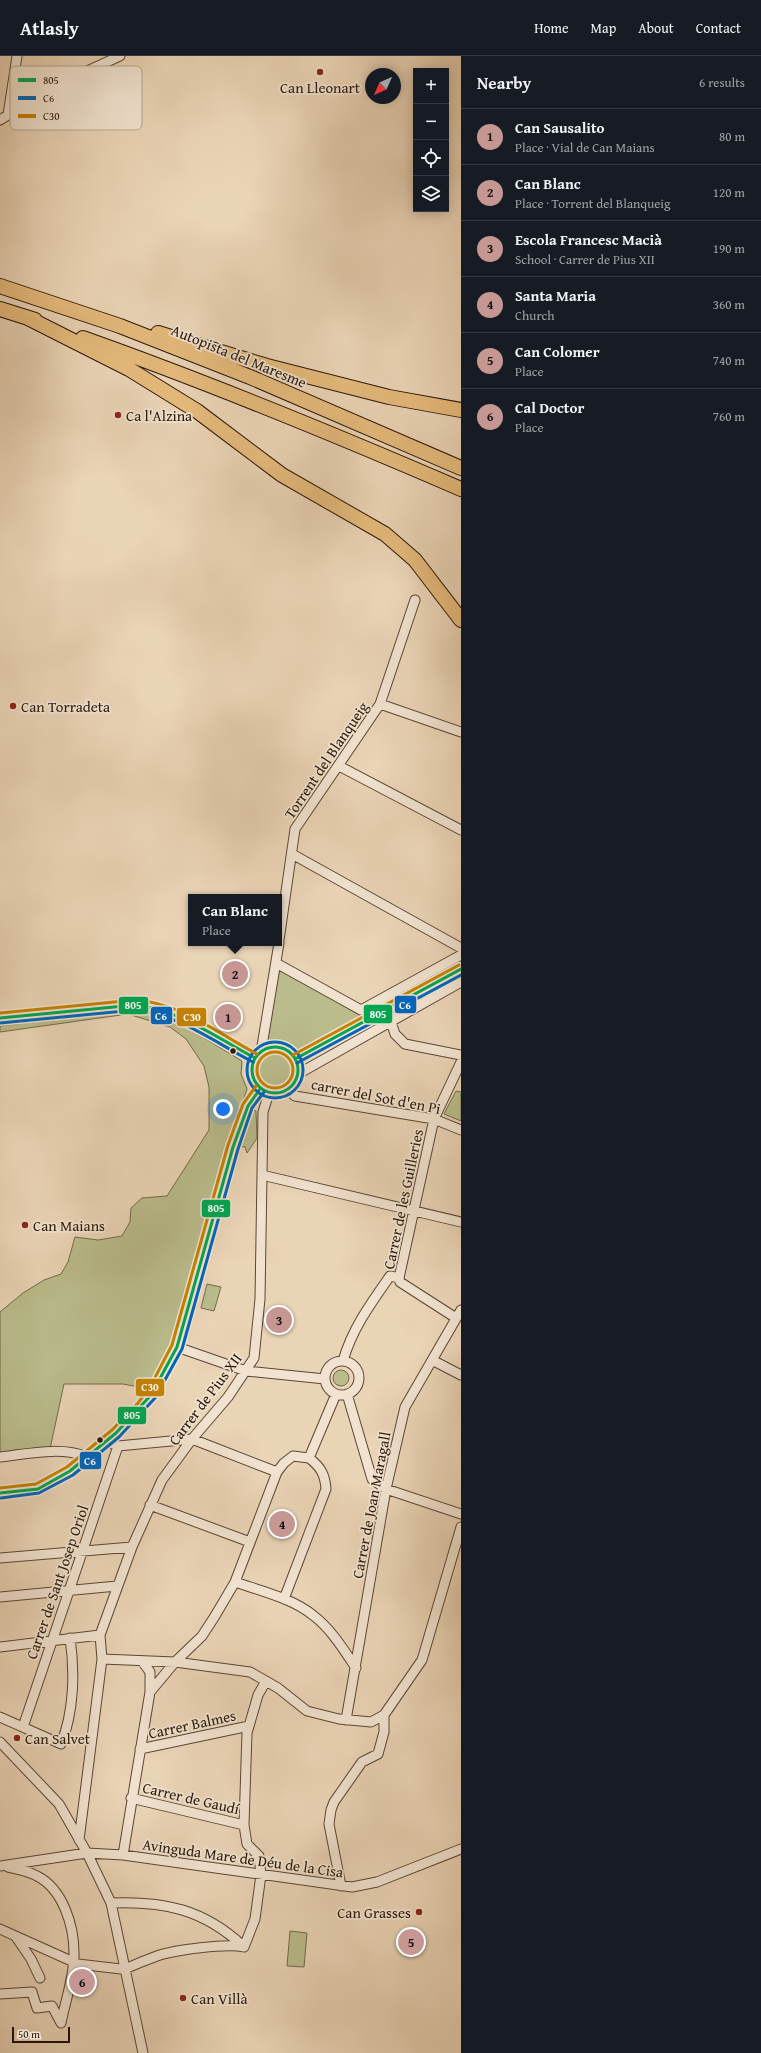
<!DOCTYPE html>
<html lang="en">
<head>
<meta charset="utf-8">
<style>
  :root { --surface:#171b24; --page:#20242c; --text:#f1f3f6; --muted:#9ea1a6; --line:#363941; --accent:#c59692 }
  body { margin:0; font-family:"Gentium Book Plus",serif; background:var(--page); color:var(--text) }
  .controls { position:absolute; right:12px; top:12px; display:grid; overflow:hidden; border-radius:0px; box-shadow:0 2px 10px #0003 }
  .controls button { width:36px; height:36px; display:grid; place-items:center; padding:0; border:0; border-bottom:1px solid var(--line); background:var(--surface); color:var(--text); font:20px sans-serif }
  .compass { position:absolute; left:365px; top:12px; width:36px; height:36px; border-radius:50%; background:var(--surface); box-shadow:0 2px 10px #0003; rotate:225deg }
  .scale { position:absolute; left:12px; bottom:10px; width:58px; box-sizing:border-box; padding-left:4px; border:2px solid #2a1709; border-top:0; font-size:11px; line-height:14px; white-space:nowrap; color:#2a1709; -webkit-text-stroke:3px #f1e3d0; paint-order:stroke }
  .you { position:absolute; left:223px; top:1053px; width:14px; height:14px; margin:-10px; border:3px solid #fff; border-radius:50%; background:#1a73e8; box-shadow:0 0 0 6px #1a73e833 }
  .badge { display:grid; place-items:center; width:26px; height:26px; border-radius:50%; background:var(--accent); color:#111; font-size:13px; font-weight:700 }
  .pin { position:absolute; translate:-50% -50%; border:2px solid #fff; box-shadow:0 1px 4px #0006 }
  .popup { position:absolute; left:188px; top:838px; width:94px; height:52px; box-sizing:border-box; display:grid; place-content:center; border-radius:0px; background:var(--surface); filter:drop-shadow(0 1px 3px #0005); font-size:13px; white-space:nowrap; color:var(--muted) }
  .popup b { font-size:15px; color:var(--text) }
  .popup::after { content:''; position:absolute; left:50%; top:100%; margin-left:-8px; border:8px solid transparent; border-top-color:var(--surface) }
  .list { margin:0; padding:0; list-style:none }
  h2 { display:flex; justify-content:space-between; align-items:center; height:52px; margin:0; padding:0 16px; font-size:17px }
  h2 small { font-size:13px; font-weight:400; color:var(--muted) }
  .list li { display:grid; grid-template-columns:26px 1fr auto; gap:12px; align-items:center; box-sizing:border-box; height:56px; padding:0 16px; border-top:1px solid var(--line) }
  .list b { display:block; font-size:15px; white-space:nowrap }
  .list p { margin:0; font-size:13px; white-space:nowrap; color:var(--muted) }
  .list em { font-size:13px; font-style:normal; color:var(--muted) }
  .icon { flex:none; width:22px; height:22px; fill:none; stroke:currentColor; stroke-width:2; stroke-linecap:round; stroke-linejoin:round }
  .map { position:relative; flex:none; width:461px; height:1997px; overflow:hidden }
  header { display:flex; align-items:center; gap:24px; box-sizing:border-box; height:56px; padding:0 20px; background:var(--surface); border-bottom:1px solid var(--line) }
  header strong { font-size:19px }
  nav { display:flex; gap:22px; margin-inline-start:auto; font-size:14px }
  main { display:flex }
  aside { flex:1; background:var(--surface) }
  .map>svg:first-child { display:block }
  .green { fill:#babc8c; stroke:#726a4a }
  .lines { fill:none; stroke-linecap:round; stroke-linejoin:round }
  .minor-casing { stroke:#5a4634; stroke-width:11 }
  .highway-casing { stroke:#2a1709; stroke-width:16 }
  .minor { stroke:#f1e3d0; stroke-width:9 }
  .highway { stroke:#e5ba7b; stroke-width:14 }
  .bus-1-casing { stroke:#f1e3d0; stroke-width:6 }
  .bus-2-casing { stroke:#f1e3d0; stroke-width:6 }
  .bus-3-casing { stroke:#f1e3d0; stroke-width:6 }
  .bus-1 { stroke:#00a651; stroke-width:3 }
  .bus-2 { stroke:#0065bd; stroke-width:3 }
  .bus-3 { stroke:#c48202; stroke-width:3 }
  .poi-dot { fill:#8f2418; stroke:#f1e3d0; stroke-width:1.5 }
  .bus-dot { fill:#2a1709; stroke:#f1e3d0; stroke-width:1.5 }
  .labels { text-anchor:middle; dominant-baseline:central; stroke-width:3.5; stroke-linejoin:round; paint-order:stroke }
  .poi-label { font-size:15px; fill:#2a1709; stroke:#f1e3d0; text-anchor:start }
  .street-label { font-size:15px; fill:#2a1709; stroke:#f1e3d0 }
  .key { fill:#f1e3d0; stroke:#b5a694; stroke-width:1 }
  .key-label { font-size:11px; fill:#2a1709 }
  .line-badge { stroke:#f1e3d0; stroke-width:1.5 }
  .badge-label { font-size:11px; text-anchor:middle; font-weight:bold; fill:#fff }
</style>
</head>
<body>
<header>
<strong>Atlasly</strong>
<nav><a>Home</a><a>Map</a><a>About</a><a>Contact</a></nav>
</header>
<main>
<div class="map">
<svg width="461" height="1997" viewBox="0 0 461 1997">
  <rect width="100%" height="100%" fill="#ead4b6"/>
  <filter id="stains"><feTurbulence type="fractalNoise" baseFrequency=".005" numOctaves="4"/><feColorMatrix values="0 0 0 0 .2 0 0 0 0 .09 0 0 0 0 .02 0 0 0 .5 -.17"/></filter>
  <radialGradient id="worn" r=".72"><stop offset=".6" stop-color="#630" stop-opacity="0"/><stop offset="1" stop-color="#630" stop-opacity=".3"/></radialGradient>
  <path class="green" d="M279 912 361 960 297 994C286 988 279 983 267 988Z
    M127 955 152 958 178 966 242 1005 241 1018 247 1033 217 1124 170 1291 149 1333 123 1328H64L50 1393 0 1398V1256L23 1237 44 1224 61 1218 68 1206 75 1181 98 1184 122 1180 130 1166 131 1152 142 1142 167 1140 209 1074V1031L204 1010 186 983 170 971 128 958 0 976V970Z
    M257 1014a17 17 0 1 1 34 0a17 17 0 1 1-34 0Z
    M456 1035 461 1036V1065L444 1058Z
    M250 1053 256 1055 257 1082 247 1097 245 1091 238 1090Z
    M207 1228 221 1231 214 1255 201 1252Z
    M333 1322a8 8 0 1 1 16 0a8 8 0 1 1-16 0Z
    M290 1875 307 1877 304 1911 287 1910Z"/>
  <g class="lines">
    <defs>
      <path id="minor" d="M8 59 17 0
        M0 64 8 59 20 57 85 16 120 0
        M380 648 461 676
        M339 710 461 774
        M292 798 461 892
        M279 884 295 773 380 648 415 544
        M276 907 361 954 461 899
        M0 962 135 949C181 950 215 983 255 1002
        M391 966 395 978 405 988 461 999
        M252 1014a23 23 0 1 1 46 0a23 23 0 1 1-46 0Z
        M261 996 279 887
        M295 1003 461 913
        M298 1018 461 926
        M288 1034 295 1040 434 1063 461 1074
        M262 1119 461 1166
        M456 1262 400 1226 399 1222 434 1063 461 1006
        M177 1291 246 1315 325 1323
        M432 1304 461 1319
        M343 1305C352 1273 371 1247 390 1220L399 1222
        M325 1322a17 17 0 1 1 34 0a17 17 0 1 1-34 0Z
        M347 1338 372 1423 386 1433 461 1458
        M113 1388 118 1390 192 1383 277 1416
        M0 1401C27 1398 61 1390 87 1401
        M0 1437C13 1435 31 1436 42 1431 76 1417 129 1368 151 1339 161 1324 169 1307 177 1291L233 1091 248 1050 260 1033
        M150 1449 250 1486
        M0 1502 132 1491
        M235 1526C261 1535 292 1542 314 1560 331 1573 344 1594 356 1612
        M0 1541 117 1530
        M284 1543 326 1433C325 1419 321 1411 309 1402
        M0 1591 100 1579
        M102 1603 175 1606 250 1616 278 1632 307 1655 339 1663 371 1666 384 1659
        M142 1605 150 1616V1636
        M0 1661 61 1688C74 1656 75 1616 70 1582
        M346 1664 386 1433 405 1351 461 1254
        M23 1671 118 1390
        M0 1686 59 1748 87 1797 111 1847 143 1997
        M140 1693 249 1670
        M131 1742 244 1769
        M79 1784 102 1603 100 1579 132 1491 162 1424 192 1383 228 1341 254 1302 260 1243 263 1056 269 1037
        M123 1799 150 1636 175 1606 202 1580 215 1560 235 1526 277 1416 284 1407 293 1400 309 1402 336 1338
        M0 1810 87 1797 123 1799 352 1831 377 1826 461 1793
        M8 1811C18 1813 28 1815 37 1820 63 1833 74 1870 74 1897 75 1918 65 1946 61 1967
        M341 1830 329 1768 331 1754 334 1746 362 1706 378 1698 384 1676V1659L422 1604 461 1471
        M111 1847C164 1845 203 1853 243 1890
        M0 1873 78 1908 121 1913H125C136 1908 146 1904 157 1900 174 1894 227 1887 244 1891
        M16 1881 31 1903 40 1922
        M244 1891 255 1863 261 1819 259 1800 247 1788 244 1769 247 1677 258 1639 266 1625
        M0 1938 32 1936 37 1952 52 1950 61 1967"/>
      <path id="highway" d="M0 230 120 270 250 321 461 412
        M0 253 35 264
        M26 261 129 313 197 355 282 419 385 478 415 504 461 564
        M158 277 267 310 389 341 461 354
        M83 282C210 327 336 379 461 433"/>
    </defs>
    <use href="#minor" class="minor-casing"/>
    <use href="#highway" class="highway-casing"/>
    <use href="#minor" class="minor"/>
    <use href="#highway" class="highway"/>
    <defs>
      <path id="bus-1" d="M0 962 135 949C181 954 215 981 255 1002
        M252 1014a23 23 0 1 1 46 0a23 23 0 1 1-46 0Z
        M295 1003 461 913
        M0 1437 38 1433 70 1415 116 1377 151 1339 177 1291 233 1091 248 1050 260 1033"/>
      <path id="bus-2" d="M0 967 135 954C180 959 214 986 253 1006
        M247 1014a28 28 0 1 1 56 0a28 28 0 1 1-56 0Z
        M297 1007 461 919
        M1 1442 39 1437 73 1419 119 1381 155 1342 182 1293 238 1093 252 1052 264 1036"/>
      <path id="bus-3" d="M0 957 135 944C181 947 217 977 257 998
        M257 1014a18 18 0 1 1 36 0a18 18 0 1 1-36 0Z
        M293 999 459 909
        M0 1432 36 1428 67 1411 112 1374 138 1347 150 1331 172 1289 228 1089 243 1048 256 1030"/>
    </defs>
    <use href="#bus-1" class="bus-1-casing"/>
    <use href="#bus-2" class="bus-2-casing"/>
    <use href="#bus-3" class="bus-3-casing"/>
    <use href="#bus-1" class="bus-1"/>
    <use href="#bus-2" class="bus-2"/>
    <use href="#bus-3" class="bus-3"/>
  </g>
  <g class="poi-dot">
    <circle cx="320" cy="16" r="4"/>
    <circle cx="118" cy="359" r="4"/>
    <circle cx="13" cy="650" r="4"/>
    <circle cx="25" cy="1169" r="4"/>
    <circle cx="17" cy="1682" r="4"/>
    <circle cx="419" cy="1856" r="4"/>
    <circle cx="183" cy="1942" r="4"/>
  </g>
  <g class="bus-dot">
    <circle cx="233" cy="995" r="3.5"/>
    <circle cx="100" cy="1384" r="3.5"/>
  </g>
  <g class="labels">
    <g class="poi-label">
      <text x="320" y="31" text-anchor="middle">Can Lleonart</text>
      <text x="126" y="359">Ca l'Alzina</text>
      <text x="21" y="650">Can Torradeta</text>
      <text x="33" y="1169">Can Maians</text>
      <text x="25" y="1682">Can Salvet</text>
      <text x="411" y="1856" text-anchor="end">Can Grasses</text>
      <text x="191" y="1942">Can Villà</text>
    </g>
    <g class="street-label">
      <text transform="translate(239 300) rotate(22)">Autopista del Maresme</text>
      <text transform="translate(326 704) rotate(-56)">Torrent del Blanqueig</text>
      <text transform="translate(376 1040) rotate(11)">carrer del Sot d'en Pi</text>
      <text transform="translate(403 1143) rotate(-78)">Carrer de les Guilleries</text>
      <text transform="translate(205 1343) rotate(-53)">Carrer de Pius XII</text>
      <text transform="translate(371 1449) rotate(-79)">Carrer de Joan Maragall</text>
      <text transform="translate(57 1526) rotate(-71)">Carrer de Sant Josep Oriol</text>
      <text transform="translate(192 1668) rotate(-12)">Carrer Balmes</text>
      <text transform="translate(191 1742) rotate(13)">Carrer de Gaudí</text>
      <text transform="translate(243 1802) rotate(8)">Avinguda Mare de Déu de la Cisa</text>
    </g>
  </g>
  <rect x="10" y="10" width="132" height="64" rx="6" class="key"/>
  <rect x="18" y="22" width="18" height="4" fill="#00a651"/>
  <rect x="18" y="40" width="18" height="4" fill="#0065bd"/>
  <rect x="18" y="58" width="18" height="4" fill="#c48202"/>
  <g class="key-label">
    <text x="43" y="28">805</text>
    <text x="43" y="46">C6</text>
    <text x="43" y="64">C30</text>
  </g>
  <g class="line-badge">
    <rect x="394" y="939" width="23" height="19" rx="4" fill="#0065bd"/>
    <rect x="118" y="940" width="31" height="19" rx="4" fill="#00a651"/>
    <rect x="363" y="948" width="30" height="20" rx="4" fill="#00a651"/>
    <rect x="150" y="950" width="23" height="19" rx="4" fill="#0065bd"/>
    <rect x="176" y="951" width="31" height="20" rx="4" fill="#c48202"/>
    <rect x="201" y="1143" width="30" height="19" rx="4" fill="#00a651"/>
    <rect x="135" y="1322" width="30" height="19" rx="4" fill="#c48202"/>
    <rect x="117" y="1350" width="30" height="19" rx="4" fill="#00a651"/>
    <rect x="79" y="1395" width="23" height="19" rx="4" fill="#0065bd"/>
  </g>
  <g class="badge-label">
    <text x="405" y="953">C6</text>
    <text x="133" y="953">805</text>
    <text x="378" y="962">805</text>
    <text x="161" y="964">C6</text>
    <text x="192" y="965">C30</text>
    <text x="216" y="1156">805</text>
    <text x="150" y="1335">C30</text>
    <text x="132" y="1363">805</text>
    <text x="90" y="1409">C6</text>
  </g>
  <rect width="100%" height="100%" filter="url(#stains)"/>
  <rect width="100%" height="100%" fill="url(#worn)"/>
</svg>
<div class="controls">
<button>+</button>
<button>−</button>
<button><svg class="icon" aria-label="locate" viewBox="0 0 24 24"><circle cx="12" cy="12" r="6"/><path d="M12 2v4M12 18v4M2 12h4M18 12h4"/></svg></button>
<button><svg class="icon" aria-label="layers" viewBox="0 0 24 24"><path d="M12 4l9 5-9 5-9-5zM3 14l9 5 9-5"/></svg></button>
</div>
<svg class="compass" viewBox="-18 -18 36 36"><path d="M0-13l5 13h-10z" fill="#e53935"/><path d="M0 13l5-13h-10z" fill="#9ea1a6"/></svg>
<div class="scale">50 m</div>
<div class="you"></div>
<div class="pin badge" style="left:228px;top:961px">1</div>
<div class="pin badge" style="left:235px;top:918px">2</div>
<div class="popup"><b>Can Blanc</b>Place</div>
<div class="pin badge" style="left:279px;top:1264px">3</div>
<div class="pin badge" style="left:282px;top:1468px">4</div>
<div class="pin badge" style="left:411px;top:1886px">5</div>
<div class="pin badge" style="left:82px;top:1926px">6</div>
</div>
<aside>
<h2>Nearby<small>6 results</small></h2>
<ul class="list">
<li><span class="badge">1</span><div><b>Can Sausalito</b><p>Place · Vial de Can Maians</p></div><em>80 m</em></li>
<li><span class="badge">2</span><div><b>Can Blanc</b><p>Place · Torrent del Blanqueig</p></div><em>120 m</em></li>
<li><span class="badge">3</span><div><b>Escola Francesc Macià</b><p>School · Carrer de Pius XII</p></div><em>190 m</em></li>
<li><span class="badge">4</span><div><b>Santa Maria</b><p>Church</p></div><em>360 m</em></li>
<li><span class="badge">5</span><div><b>Can Colomer</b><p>Place</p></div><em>740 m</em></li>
<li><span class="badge">6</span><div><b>Cal Doctor</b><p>Place</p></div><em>760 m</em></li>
</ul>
</aside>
</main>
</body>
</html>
